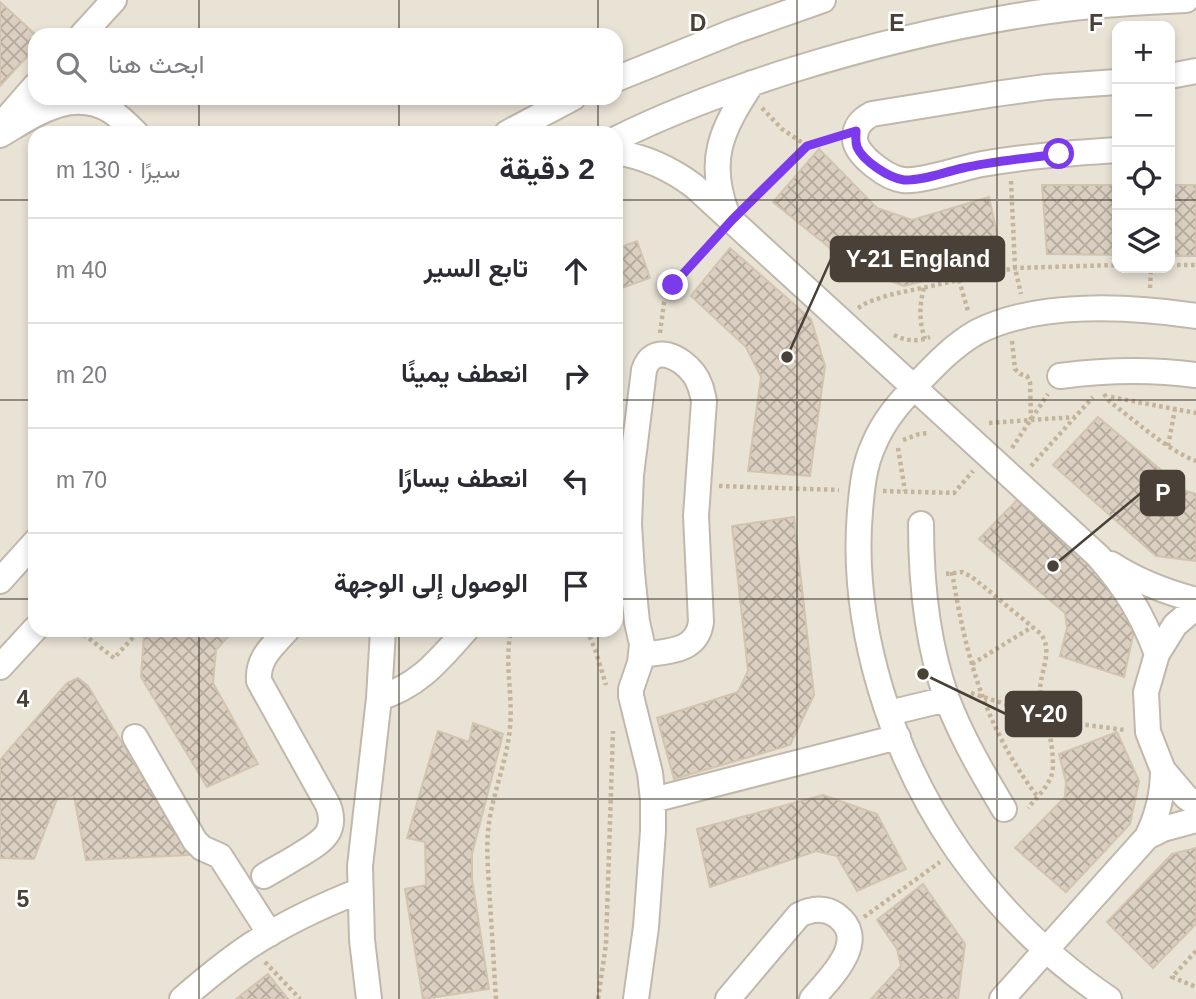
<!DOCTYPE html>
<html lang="ar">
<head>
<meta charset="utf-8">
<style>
  :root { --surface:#fff; --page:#f2f2f3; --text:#2b2b33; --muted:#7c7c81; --line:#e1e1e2 }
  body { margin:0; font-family:Arial,Vazirmatn,sans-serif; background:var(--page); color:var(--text); direction:rtl }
  .controls { position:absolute; right:21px; top:21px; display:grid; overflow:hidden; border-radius:14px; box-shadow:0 4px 10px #0003 }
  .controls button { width:63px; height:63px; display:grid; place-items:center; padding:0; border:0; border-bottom:2px solid var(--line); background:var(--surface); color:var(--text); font:35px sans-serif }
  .stop { position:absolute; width:21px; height:21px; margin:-16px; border:5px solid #7c3aed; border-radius:50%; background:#fff }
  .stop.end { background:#7c3aed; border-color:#fff; box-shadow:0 2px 7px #0008 }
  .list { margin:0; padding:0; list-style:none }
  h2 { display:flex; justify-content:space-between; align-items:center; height:91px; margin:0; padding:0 28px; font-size:30px }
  h2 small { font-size:23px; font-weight:400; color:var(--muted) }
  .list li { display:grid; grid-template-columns:46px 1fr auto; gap:21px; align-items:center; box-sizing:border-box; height:105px; padding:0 28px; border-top:2px solid var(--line) }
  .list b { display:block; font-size:26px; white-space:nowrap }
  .list em { font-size:23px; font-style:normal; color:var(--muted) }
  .icon { flex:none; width:38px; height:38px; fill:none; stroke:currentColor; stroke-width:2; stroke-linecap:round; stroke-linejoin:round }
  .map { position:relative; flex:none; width:1196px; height:999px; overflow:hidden; direction:ltr }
  .search { position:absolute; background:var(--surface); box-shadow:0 4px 10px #0003; left:28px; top:28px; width:595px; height:77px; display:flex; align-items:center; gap:18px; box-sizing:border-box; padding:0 24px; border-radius:21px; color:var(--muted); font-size:26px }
  .panel { position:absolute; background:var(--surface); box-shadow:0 4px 10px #0003; left:28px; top:126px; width:595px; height:511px; border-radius:21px; direction:rtl }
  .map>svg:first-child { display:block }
  .residential { fill:#e9e3d6; fill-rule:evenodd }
  .building { fill:url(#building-cross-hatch); stroke:#d3c4b0; stroke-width:2 }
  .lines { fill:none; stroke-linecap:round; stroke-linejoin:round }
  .minor-casing { stroke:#c1b8ab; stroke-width:28 }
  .path { stroke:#c4b49b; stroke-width:4.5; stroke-dasharray:3.5 3.5; stroke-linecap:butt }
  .minor { stroke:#fff; stroke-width:24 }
  .route { stroke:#7c3aed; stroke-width:9 }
  .grid { fill:none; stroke:#494137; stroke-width:2; stroke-opacity:0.55 }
  .grid-label { font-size:23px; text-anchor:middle; font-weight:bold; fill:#494137; stroke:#fff; stroke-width:5; stroke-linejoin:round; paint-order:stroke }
  .leader { fill:none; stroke:#494137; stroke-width:2.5 }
  .callout-dot { fill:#494137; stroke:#fff; stroke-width:2.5 }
  .callout { fill:#494137; stroke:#494137; stroke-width:2.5 }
  .callout-label { font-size:23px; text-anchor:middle; font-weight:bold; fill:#fff }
</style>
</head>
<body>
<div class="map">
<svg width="1196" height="999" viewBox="0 0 1196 999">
  <defs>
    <pattern id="building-cross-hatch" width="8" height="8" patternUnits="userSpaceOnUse" patternTransform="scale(1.75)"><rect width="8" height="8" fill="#dacfc0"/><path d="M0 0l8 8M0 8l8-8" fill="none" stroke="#b3aa9d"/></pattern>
  </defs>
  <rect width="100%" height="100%" fill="#f5f1e9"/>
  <path class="residential" d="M0 0H1196V999H0ZM1117 26H1170V268H1117ZM35 35H616V98H35ZM35 133H616V630H35Z"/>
  <path class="building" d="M0 2 36 35 35 48 0 86Z
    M819 149 877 208 912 220 989 197 1003 262 904 286 856 269 773 202Z
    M1042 185H1117V255L1047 254Z
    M1170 185H1196V256H1170Z
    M637 241 650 278 616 290V249Z
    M730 248 811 319 825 366 810 476 748 471 761 377 746 347 691 296Z
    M1098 417 1186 491 1196 494V561L1156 556 1053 465Z
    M1019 498 1125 592 1134 631 1124 677 1060 656 1067 628 1065 613 979 539Z
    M794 517 814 695 790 745 674 779 657 718 738 692 748 671 732 526Z
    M148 630H234L216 650 213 683 258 764 207 787 141 677 144 634Z
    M78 678 88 686 189 855 86 860 74 796 57 799 34 859 0 858V760L67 683Z
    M473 723 503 734 472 854V879L489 989 423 999 405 889 426 885 425 842 407 838 438 731 469 742Z
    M1117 732 1139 781 1130 824 1066 892 1015 848 1065 797 1066 782 1059 754Z
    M823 795 877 814 906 869 857 891 837 856 816 851 710 887 697 829Z
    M1196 848V924L1153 968 1107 922 1172 854Z
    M923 884 965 944 958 999H871L901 966 897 949 877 920Z
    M268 974 288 999H236Z"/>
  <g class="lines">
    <defs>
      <path id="minor" d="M82 35 114 0
        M1170 76 1196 71
        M616 79 735 31 823 0
        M1117 82 1046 87 995 94 872 114C862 119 854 127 855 140 857 156 887 178 903 180 922 182 961 168 982 164 1027 156 1072 153 1117 150
        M0 126 35 86
        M507 133 573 98
        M0 135C34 115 71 87 111 111 120 117 128 125 136 133
        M616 139C672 111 730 90 789 71 879 43 970 21 1064 9 1104 4 1145 2 1186 0
        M616 152C646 157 670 168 694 186L1098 556C1126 588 1142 614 1157 654
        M727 214C706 159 722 129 752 83
        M1060 376C1106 370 1150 369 1196 375
        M921 524C921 582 927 644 947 699 962 738 983 774 1004 809
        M1111 564C1137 581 1166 592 1196 600
        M0 581 35 542
        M1196 607 1175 625 1157 654 1146 692 1148 732 1163 770 1186 797 1196 804
        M0 667 35 629
        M379 698C419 686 439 660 466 630
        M889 713 947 699
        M135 737 195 841 202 848 220 856 270 934
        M653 800 898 737
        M1147 837 1163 829 1196 820
        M264 876C275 869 287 863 298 856 319 843 339 834 328 805L259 681C257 658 273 646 287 630
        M182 999C204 980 227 961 251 945 285 923 321 906 359 891
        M369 999 362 940 360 866 379 698 383 630
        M636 999 646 927 653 831V800L650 773 631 696V689L640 663 642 644 637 622 632 573 629 524 631 475 644 370C653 342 681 357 694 374 700 382 702 391 704 401L696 516 701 622C697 653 666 651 642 655
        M728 999 799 915C811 909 824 907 836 915 871 940 830 978 812 999
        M1002 999 1147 837C1158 815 1163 794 1163 770
        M1109 999C1050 959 999 909 958 851 892 756 850 627 860 511 862 488 864 465 874 444 884 420 900 402 917 384 935 365 954 345 977 332 1037 301 1130 306 1196 316"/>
    </defs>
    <use href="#minor" class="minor-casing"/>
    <path class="path" d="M762 108 782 129 807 146
      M1011 181 1015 268 1021 294
      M748 204 807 146 833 138
      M1170 265H1196
      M959 280 968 311
      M924 288C919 306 919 321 925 339
      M1150 288 1151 268
      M858 308 868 302 889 295 1015 268 1117 265
      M660 333 664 303 672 285 718 235
      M894 335C905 341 918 342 930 337
      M1012 341 1015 369 1020 374 1027 376 1030 382 1031 420
      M1104 394 1110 402C1136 421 1167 450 1196 461
      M1111 397 1196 413
      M989 423 1075 417
      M903 440 919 434 928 433
      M1168 446 1175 409
      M898 448 905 491
      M1012 448 1048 394
      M1031 466 1093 397
      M719 486 839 490
      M883 491 954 493 973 471
      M952 572C966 657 985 727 1037 796
      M946 574 962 572 972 577 1041 634C1053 651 1041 670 1040 689 1044 709 1058 759 1051 777 1046 789 1036 798 1028 808
      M78 630 114 658 140 630
      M587 630 596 652 606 685
      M972 664 1032 627
      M971 693 1045 717 1079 724 1125 730
      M864 917 940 862
      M1196 951 1172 977 1196 987
      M265 962 300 999
      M496 999C494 967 492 934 490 902 489 879 486 855 488 832 491 796 507 763 510 727 513 692 504 665 511 630
      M598 999 606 944 613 731"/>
    <use href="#minor" class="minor"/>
  </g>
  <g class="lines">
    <path class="route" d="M673 285 732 220 807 146 856 131C856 136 855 141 857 147 863 161 889 178 904 180 923 181 944 172 963 168 994 161 1027 158 1059 154"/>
  </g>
  <path class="grid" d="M199 0V35M399 0V35M598 0V35M797 0V999M997 0V999M199 98V133M399 98V133M598 98V133M0 200H35M616 200H1117M1170 200H1196M0 400H35M616 400H1196M0 599H35M616 599H1196M199 630V999M399 630V999M598 630V999M0 799H1196"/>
  <g class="grid-label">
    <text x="698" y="31">D</text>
    <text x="897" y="31">E</text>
    <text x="1096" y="31">F</text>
    <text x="23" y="707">4</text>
    <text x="23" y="907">5</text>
  </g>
  <path class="leader" d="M787 357L831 259M1053 566L1141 493M923 674L1006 714"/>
  <g class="callout-dot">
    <circle cx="787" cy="357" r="7"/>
    <circle cx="1053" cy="566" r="7"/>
    <circle cx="923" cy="674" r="7"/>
  </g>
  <g class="callout">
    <rect x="831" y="237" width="173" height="44" rx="7"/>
    <rect x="1141" y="471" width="43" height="44" rx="7"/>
    <rect x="1006" y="692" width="75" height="44" rx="7"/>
  </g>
  <g class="callout-label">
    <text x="918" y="267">Y-21 England</text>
    <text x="1163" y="501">P</text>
    <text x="1044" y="722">Y-20</text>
  </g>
</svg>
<div class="controls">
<button>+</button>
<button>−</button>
<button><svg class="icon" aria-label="locate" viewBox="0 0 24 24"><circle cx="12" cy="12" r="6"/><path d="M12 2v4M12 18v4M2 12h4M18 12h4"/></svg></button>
<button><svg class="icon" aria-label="layers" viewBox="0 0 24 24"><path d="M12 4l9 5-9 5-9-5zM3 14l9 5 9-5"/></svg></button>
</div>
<div class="stop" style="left:1059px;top:154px"></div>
<div class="stop end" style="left:673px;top:285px"></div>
<div class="search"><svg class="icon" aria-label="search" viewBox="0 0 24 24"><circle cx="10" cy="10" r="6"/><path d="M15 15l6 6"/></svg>ابحث هنا</div>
<section class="panel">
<h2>2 دقيقة<small>سيرًا · 130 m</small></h2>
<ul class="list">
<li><svg class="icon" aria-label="ahead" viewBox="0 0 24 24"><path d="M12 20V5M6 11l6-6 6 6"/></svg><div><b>تابع السير</b></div><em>40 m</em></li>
<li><svg class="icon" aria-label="right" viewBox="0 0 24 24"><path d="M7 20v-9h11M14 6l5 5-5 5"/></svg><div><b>انعطف يمينًا</b></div><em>20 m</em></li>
<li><svg class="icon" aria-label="left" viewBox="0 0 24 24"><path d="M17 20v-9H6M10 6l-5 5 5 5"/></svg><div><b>انعطف يسارًا</b></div><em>70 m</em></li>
<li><svg class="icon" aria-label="arrive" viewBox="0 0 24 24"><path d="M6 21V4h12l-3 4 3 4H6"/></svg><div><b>الوصول إلى الوجهة</b></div></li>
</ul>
</section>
</div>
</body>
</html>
